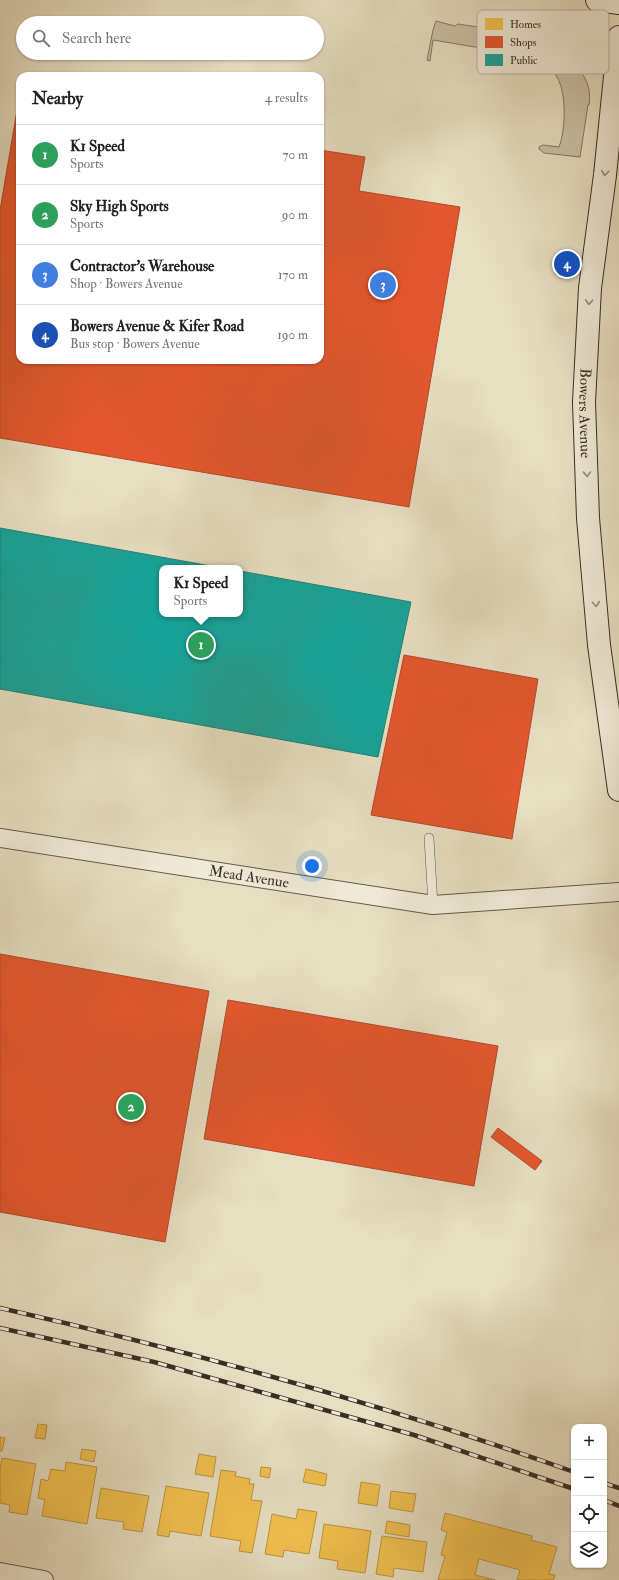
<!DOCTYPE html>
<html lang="en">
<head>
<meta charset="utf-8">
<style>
  :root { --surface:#fff; --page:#f2f2f2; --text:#202124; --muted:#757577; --line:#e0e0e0; --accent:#8f2418 }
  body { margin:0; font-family:"IM FELL Double Pica",serif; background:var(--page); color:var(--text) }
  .controls { position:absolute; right:12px; bottom:12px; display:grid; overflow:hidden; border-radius:8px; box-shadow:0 1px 3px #0004 }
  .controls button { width:36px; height:36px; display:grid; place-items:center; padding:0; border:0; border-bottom:1px solid var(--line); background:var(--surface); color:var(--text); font:20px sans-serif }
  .you { position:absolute; left:312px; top:866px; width:14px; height:14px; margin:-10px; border:3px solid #fff; border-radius:50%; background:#1a73e8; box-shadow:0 0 0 6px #1a73e833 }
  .badge { display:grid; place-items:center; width:26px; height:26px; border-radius:50%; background:var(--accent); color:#fff; font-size:13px; font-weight:700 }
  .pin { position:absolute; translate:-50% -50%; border:2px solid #fff; box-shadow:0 1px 4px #0006 }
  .popup { position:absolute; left:159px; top:565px; width:84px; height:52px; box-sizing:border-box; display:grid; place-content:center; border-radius:8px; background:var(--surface); filter:drop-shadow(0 1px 3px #0005); font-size:13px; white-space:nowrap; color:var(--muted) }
  .popup b { font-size:15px; color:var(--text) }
  .popup::after { content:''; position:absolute; left:50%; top:100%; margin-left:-8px; border:8px solid transparent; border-top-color:var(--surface) }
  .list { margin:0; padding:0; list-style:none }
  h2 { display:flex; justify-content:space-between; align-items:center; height:52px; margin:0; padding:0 16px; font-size:17px }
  h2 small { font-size:13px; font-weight:400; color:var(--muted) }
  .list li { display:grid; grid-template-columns:26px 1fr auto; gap:12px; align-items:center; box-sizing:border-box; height:60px; padding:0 16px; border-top:1px solid var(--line) }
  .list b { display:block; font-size:15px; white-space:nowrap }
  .list p { margin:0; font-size:13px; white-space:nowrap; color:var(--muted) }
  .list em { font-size:13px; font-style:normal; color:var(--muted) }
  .icon { flex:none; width:22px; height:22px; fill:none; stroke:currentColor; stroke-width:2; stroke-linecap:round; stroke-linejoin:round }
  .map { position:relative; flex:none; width:619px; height:1580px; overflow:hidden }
  .search { position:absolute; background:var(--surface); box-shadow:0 1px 3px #0004; left:16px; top:16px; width:308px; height:44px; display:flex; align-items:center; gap:10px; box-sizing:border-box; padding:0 14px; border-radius:22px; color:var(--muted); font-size:15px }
  .panel { position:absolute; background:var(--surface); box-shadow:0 1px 3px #0004; left:16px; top:72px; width:308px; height:292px; border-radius:12px }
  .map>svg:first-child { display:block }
  .green { fill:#cac1a7; stroke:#827766 }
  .homes { fill:#f2c14e; stroke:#bb9541 }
  .shops { fill:#e4572e; stroke:#b14a2b }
  .public { fill:#17a398; stroke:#228075 }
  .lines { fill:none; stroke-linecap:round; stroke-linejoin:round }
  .lane-casing { stroke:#655a4c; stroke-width:10 }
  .street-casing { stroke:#655a4c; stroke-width:20 }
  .secondary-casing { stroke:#3a2d24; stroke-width:24 }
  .lane { stroke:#efead7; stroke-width:9 }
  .street { stroke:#efead7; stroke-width:18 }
  .secondary { stroke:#efead7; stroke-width:22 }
  .rail-casing { stroke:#3a2d24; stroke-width:4.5 }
  .rail { stroke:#efead7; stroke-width:3; stroke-dasharray:9; stroke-linecap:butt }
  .oneway { stroke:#948c7e }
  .labels { text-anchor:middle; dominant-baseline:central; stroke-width:4; stroke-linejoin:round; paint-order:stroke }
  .street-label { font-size:15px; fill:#3a2d24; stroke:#efead7 }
  .key { fill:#efead7; stroke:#b9b1a1; stroke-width:1 }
  .key-label { font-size:11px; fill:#3a2d24 }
</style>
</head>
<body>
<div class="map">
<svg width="619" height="1580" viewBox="0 0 619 1580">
  <rect width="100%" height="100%" fill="#e7dfc2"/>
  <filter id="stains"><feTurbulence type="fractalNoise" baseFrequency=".005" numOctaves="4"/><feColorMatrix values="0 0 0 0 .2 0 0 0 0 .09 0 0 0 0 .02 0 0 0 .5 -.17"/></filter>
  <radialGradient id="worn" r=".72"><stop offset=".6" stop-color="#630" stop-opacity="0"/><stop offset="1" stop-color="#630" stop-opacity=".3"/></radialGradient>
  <path class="green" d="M436 21 455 26 458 24 537 36 564 45 561 51C578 66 593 81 589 105H588L580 157 544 153 539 149V147L543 145 559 147C566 129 567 89 555 74 548 64 534 59 523 55L433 40 430 61 427 60 433 30Z"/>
  <path class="homes" d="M38 1424 47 1425 45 1439 35 1438Z
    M0 1437 5 1438 2 1451H0Z
    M82 1449 96 1451 94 1462 80 1459Z
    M199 1454 216 1457 213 1477 195 1474Z
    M2 1458 36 1464 27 1515 9 1512 10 1505 0 1503V1469Z
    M66 1462 97 1467 87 1524 42 1516 45 1500 38 1498 41 1479 48 1481 51 1469 65 1471Z
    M261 1467 271 1468 269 1478 260 1476Z
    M306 1469 327 1474 325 1486 303 1482Z
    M221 1470 236 1472 235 1476 250 1479 249 1484H254L251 1500 262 1501 252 1553 239 1551 241 1541 210 1536Z
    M361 1482 380 1485 377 1506 358 1503Z
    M166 1486 209 1493 201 1536 170 1531 169 1537 157 1535Z
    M101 1488 149 1496 142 1532 123 1529 124 1522 96 1518Z
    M391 1491 416 1494 413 1512 389 1508Z
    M298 1509 317 1512 309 1554 284 1550 283 1557 265 1554 272 1514 296 1519Z
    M445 1513 532 1536 531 1540 557 1547 549 1574 555 1575 553 1580H517L520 1570 479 1559 475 1575 495 1580H438L445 1556 441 1555 447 1532 441 1530Z
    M387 1521 410 1525 409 1537 385 1533Z
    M324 1524 371 1531 365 1573 337 1569 338 1561 319 1558Z
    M382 1536 427 1542 423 1572 394 1568 393 1577 376 1574Z"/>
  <path class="shops" d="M19 99H20V360H320V150L365 157 359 191 460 207 409 507 0 438V210Z
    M404 655 538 679 512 839 371 815Z
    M0 954 209 991 165 1242 0 1212Z
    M228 1000 498 1046 474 1186 204 1139Z
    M498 1128 542 1161 535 1170 491 1137Z"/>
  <path class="public" d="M0 528 222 568H162V614H240V571L411 602 378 757 0 689Z"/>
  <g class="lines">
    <defs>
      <path id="lane" d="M429 838 433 905"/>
      <g id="street">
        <path id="s1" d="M0 838 433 905 619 892"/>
        <path d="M0 1572 44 1580"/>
      </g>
      <g id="secondary">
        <path d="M597 0 619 3"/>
        <path id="s2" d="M619 37 605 175 590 288 584 402 588 518 599 645 619 790"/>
      </g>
    </defs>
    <use href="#lane" class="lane-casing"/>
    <use href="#street" class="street-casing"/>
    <use href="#secondary" class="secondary-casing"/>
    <use href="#lane" class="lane"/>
    <use href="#street" class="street"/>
    <use href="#secondary" class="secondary"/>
    <defs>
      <path id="rail" d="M0 1308C194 1352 386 1405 574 1472
        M0 1328 154 1362 414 1435 574 1489
        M604 1483 619 1488
        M604 1500 619 1506"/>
    </defs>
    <use href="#rail" class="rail-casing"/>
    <use href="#rail" class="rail"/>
  </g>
  <defs><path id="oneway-chevron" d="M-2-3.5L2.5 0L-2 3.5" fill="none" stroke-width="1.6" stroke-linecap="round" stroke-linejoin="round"/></defs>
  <g class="oneway">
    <use href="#oneway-chevron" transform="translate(605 173) rotate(96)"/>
    <use href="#oneway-chevron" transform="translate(589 302) rotate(93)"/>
    <use href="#oneway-chevron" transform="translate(587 474) rotate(88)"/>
    <use href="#oneway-chevron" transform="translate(596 604) rotate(85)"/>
  </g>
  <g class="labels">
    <g class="street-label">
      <text stroke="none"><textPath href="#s2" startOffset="378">Bowers Avenue</textPath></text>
      <text stroke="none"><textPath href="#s1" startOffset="252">Mead Avenue</textPath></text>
    </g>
  </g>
  <rect x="477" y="10" width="132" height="64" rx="6" class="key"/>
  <rect x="485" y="18" width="18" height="12" fill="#f2c14e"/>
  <rect x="485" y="36" width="18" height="12" fill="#e4572e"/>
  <rect x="485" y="54" width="18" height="12" fill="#17a398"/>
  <g class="key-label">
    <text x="510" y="28">Homes</text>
    <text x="510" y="46">Shops</text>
    <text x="510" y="64">Public</text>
  </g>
  <rect width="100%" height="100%" filter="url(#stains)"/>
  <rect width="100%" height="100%" fill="url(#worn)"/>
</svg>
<div class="controls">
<button>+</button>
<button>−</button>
<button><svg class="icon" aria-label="locate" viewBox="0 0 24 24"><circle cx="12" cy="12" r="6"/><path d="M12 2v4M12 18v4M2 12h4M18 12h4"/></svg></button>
<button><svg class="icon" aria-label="layers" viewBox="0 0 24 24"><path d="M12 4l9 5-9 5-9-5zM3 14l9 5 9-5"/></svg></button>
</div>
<div class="you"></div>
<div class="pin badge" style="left:201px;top:645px;background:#2e9e5b">1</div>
<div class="popup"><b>K1 Speed</b>Sports</div>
<div class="pin badge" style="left:131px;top:1107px;background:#2e9e5b">2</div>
<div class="pin badge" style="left:383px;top:285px;background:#3f7fe0">3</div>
<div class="pin badge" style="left:567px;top:264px;background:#1a4fb4">4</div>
<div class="search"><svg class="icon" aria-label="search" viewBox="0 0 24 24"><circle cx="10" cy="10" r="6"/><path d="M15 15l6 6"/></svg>Search here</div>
<section class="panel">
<h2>Nearby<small>4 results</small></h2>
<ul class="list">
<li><span class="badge" style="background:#2e9e5b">1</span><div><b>K1 Speed</b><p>Sports</p></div><em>70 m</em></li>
<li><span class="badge" style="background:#2e9e5b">2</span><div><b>Sky High Sports</b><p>Sports</p></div><em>90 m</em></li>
<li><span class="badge" style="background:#3f7fe0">3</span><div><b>Contractor's Warehouse</b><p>Shop · Bowers Avenue</p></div><em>170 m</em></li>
<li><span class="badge" style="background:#1a4fb4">4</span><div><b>Bowers Avenue &amp; Kifer Road</b><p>Bus stop · Bowers Avenue</p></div><em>190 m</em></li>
</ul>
</section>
</div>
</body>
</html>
